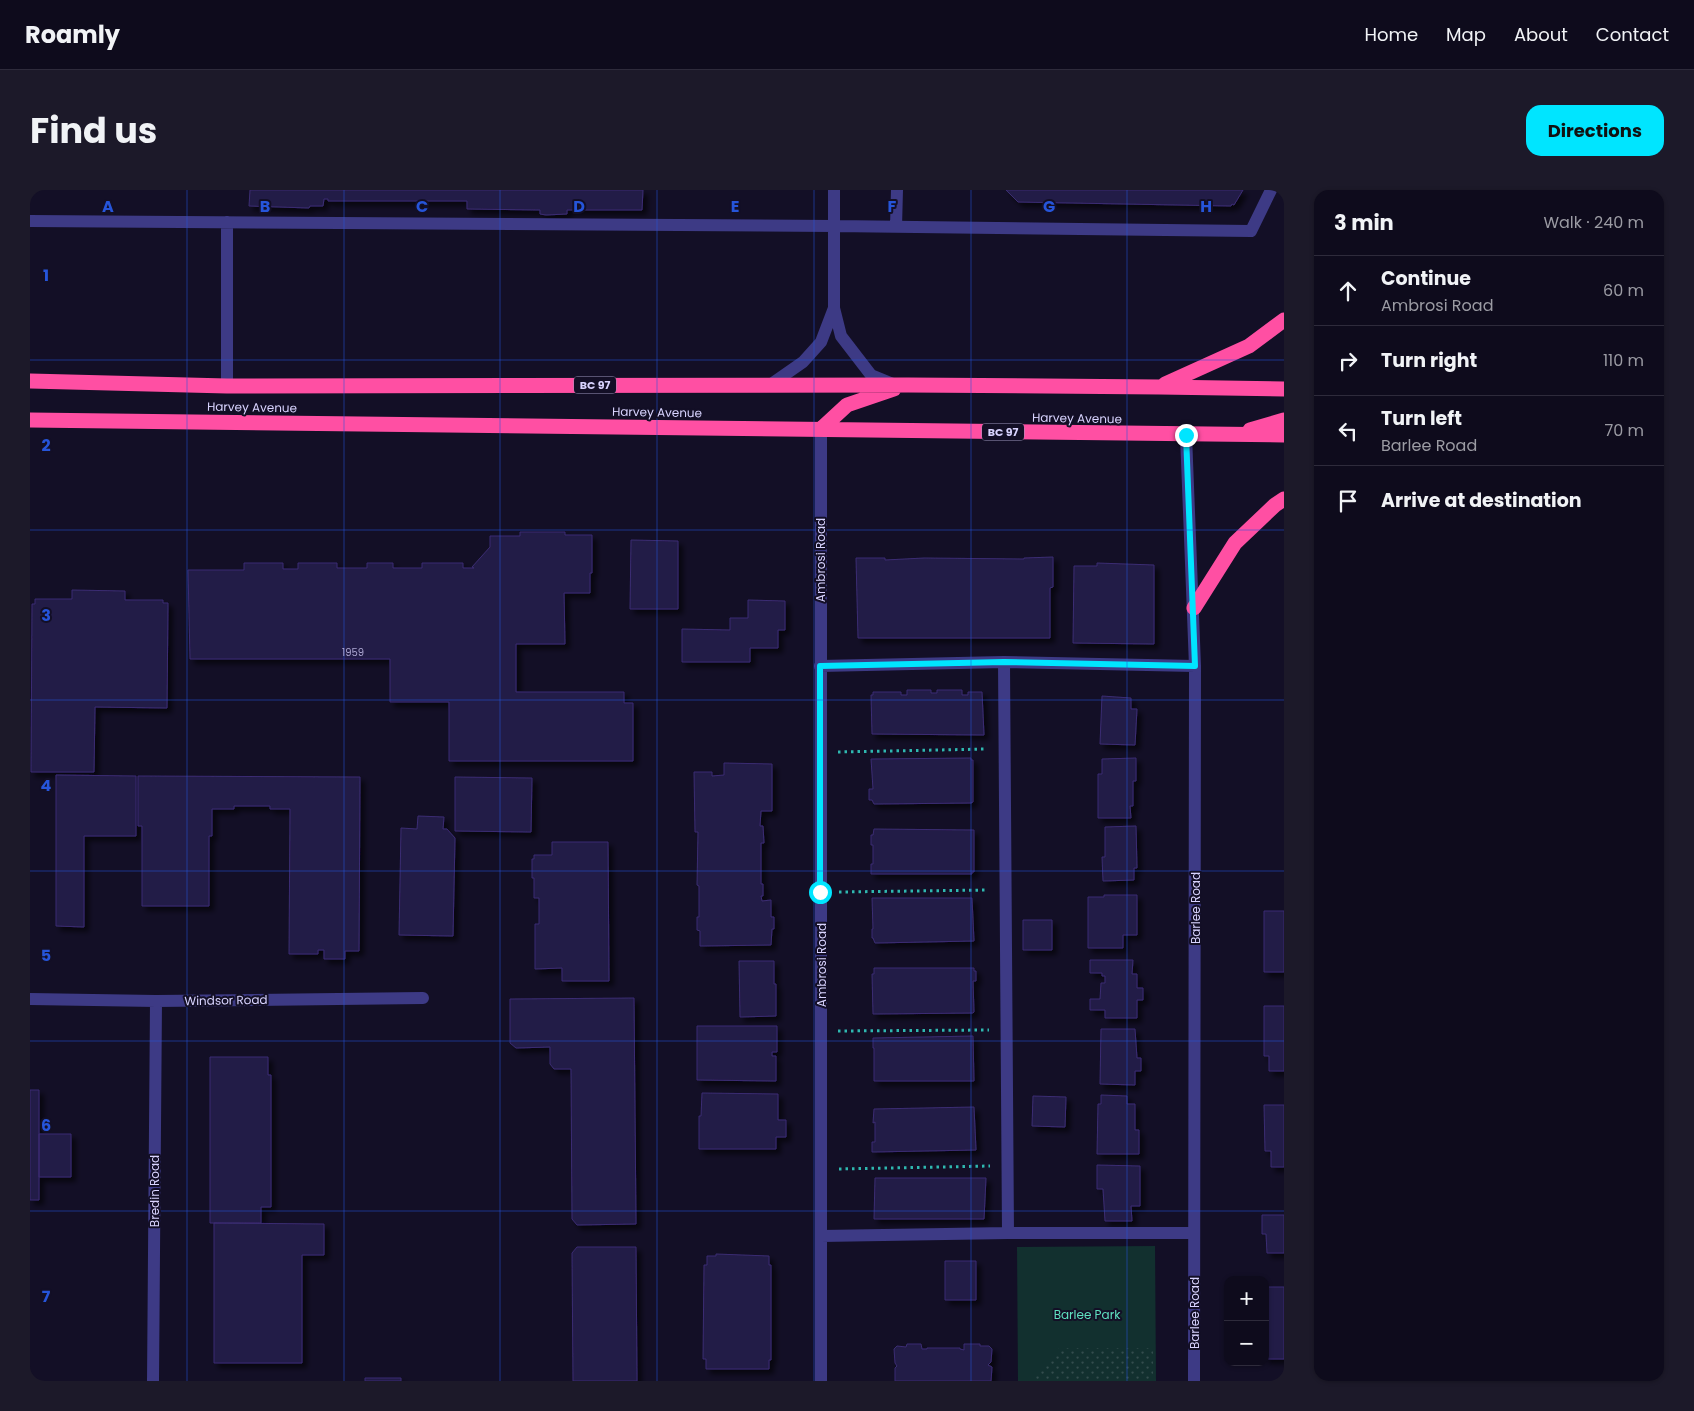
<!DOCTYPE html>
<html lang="en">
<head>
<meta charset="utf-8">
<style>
  :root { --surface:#0e0b1c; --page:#1c1929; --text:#f1f3f6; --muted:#9b9ba3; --line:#2e2b3b; --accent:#00e5ff }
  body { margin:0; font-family:Poppins,sans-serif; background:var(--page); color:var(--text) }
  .controls { position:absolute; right:15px; bottom:15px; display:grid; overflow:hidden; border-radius:10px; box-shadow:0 1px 4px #0004 }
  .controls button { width:45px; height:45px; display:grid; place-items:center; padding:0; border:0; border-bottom:1px solid var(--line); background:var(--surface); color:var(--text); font:25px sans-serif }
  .stop { position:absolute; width:15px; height:15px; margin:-11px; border:4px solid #00e5ff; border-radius:50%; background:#fff }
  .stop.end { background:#00e5ff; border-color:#fff; box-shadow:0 1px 5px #0008 }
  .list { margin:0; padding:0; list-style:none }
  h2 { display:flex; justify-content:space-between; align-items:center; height:65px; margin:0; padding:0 20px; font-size:21px }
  h2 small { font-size:16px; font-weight:400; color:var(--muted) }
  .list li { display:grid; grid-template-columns:32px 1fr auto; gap:15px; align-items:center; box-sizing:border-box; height:70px; padding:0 20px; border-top:1px solid var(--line) }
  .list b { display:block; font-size:19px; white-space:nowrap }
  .list p { margin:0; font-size:16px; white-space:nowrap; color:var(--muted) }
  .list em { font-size:16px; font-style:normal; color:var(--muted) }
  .icon { flex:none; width:28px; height:28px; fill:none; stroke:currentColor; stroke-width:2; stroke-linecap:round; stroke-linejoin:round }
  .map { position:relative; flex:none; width:1254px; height:1191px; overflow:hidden; border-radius:15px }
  header { display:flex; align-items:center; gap:30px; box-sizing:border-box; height:70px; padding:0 25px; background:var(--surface); border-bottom:1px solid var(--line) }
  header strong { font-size:24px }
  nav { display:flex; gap:28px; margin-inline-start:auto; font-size:18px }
  .intro { display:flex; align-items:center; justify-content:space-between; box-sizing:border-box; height:120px; padding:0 30px }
  h1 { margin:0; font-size:35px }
  .button { padding:12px 22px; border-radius:15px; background:var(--accent); color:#111; font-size:18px; font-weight:700 }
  main { display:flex; gap:30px; padding:0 30px }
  aside { flex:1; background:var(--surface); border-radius:15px; box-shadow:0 1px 4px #0004 }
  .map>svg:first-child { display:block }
  .green { fill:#12302f }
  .garden { fill:url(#garden-dots) }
  .building { fill:#241b47; stroke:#3b2d73; filter:url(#shadow) }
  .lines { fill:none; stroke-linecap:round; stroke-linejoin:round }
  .path { stroke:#2fb8b0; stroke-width:3; stroke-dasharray:2.5 4; stroke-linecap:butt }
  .minor { stroke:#3d3a85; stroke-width:12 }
  .highway { stroke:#ff4fa3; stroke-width:15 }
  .route { stroke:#00e5ff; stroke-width:6 }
  .grid { fill:none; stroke:#2655da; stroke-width:1; stroke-opacity:0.55 }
  .labels { text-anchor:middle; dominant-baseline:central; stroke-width:4; stroke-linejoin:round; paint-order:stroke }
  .number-label { font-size:10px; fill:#aca6d1 }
  .shield { fill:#130f26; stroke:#9e99be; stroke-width:1 }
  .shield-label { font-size:11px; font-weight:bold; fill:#d9d4ff }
  .street-label { font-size:12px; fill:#d9d4ff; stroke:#130f26 }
  .park-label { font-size:12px; fill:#5fe0c0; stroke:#130f26 }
  .grid-label { font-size:16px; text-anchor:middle; font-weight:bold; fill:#2655da; stroke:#130f26; stroke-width:4; stroke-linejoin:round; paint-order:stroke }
</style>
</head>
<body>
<header>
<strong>Roamly</strong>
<nav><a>Home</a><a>Map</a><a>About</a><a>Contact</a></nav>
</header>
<div class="intro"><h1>Find us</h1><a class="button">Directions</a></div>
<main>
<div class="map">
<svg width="1254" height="1191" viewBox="0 0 1254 1191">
  <defs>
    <pattern id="garden-dots" width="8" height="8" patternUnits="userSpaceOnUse" patternTransform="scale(1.25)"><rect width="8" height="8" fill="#12302f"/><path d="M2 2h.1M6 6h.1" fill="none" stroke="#344d4e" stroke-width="1.8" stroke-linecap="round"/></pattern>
    <filter id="shadow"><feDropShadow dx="4.5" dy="4.5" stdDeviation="2.5" flood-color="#0009"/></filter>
  </defs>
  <rect width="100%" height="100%" fill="#130f26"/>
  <path class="green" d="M1125 1056 1126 1191H988L987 1057Z"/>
  <path class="garden" d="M1029 1158H1123V1191H1001Z"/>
  <path class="building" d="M220 0H613L612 20H537V24L516 25 510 24V20L437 19V11H298V9H294L293 16H280L279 18 219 16Z
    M976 0H1213L1204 15 1202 14 1201 16 988 12Z
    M490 342H535V345H562V383H560V403H534L535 454H486V502H594V513H603V571H419V512H360V469H160L158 380H214V373H253V379H268V373H307V378H337V373H363V378H392V373H433V378H444L442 377 460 357V346H490Z
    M601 350 648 351V419H600Z
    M1023 367V397L1020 398V448H828L826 368H855V370L894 368 994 369V368Z
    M1067 373 1124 375V454L1043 453 1044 376H1067Z
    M42 400 95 401V410H133V413H138L137 518 65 517 64 582H1L2 414H5V409H42Z
    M718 410 755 411V440H748V458H720V472H652V439L700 440V428H718Z
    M877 500H901V503H907V500H932V505H938V502H952L954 545 842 544 841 505H843V502H871V505H877Z
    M1072 506 1101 508V519H1107L1105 555 1070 554Z
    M941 568V570H943V612L941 613 844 614 842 610H839V599H843L841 569Z
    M1106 568V591H1103V616H1100L1101 628H1068V584H1072V569Z
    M694 573 742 574V621H731L730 636H733L734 653H731V694H733V706H731L732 711 741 710V727H744V739H742L741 755 670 756V741L667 740V727H669V696L667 695 668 642H665L664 582H682V586L694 585Z
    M26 585 106 586V646H54V737L26 736Z
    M108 586 330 587 329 761H315V769H294V760H288V764H259L260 619H240V616H204V619H182V646H179V716H112V636H108Z
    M425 587 502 588 501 642 425 641Z
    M388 626 414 627 413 639H417L425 648 423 746 369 745 371 638 387 639Z
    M1106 636 1107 678H1104V690L1073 691 1072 667H1075V637Z
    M844 639 944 640V682H942V684H841V674H843V655H841V645H843Z
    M522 652H578L579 791H532V778L505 779V734H509V708H504V688H502V669H504V665H522Z
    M1074 705H1107V745H1093V758H1058V707H1074Z
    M842 708H942L944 751 845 753 843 748H842V739H843Z
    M1234 721H1254V782H1234Z
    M993 730H1022V760H993Z
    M1060 770H1103L1102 784H1107V798H1113V810H1107V828H1075V820H1060V809H1070L1071 793H1075V786H1072V783H1060Z
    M709 771H744V794H746V826L710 827Z
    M844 778H944V781H946V791H943L944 822 943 823 843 824 842 784H844Z
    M604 808 606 1034 547 1035 542 1029 541 879H524L520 874V857L486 858 480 853V809Z
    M1234 816H1254V881H1239V866H1234Z
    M667 836H747V862H742V866H746V891L667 890Z
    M1071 839H1105L1107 868H1111V881H1105V895L1070 894Z
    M943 846 944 891H844V858H843V848Z
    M180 867H238V885H241V1017H231V1033H180Z
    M0 900H9V1010H0Z
    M672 903 748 904V930H756V947H746V959H669V926H671Z
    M1071 905 1097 906V914H1105V940H1109V964H1067L1068 914H1071Z
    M1003 906 1036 907 1035 937 1002 936Z
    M1234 915H1254V977H1241V961H1235Z
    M944 917 946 960 842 962V952H845V932L843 933 844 919Z
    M9 944H41V987H9Z
    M1067 975 1110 976V1016H1101L1102 1031H1075L1073 999H1067Z
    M845 988H956L954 1029H844Z
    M1232 1025H1254V1063H1237L1236 1044H1232Z
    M184 1033 294 1034V1065H272V1173H184Z
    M547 1057H606L607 1191H543L542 1063Z
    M686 1064 739 1066V1075H741V1170H739V1179H676V1169H673L674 1075H677V1066H686Z
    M915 1071H946V1110H915Z
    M1235 1097H1254V1169H1235Z
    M877 1154H891L892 1159H897V1158H930V1159L934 1160V1154H950V1156H959L962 1159 961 1172 958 1175 962 1177 961 1191H865V1178L867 1176 865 1173 864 1159 867 1156 876 1157Z
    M335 1188H371V1191H335Z"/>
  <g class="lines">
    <path class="path" d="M808 562 957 559
      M809 702 958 700
      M808 841 959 840
      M809 979 960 976"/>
    <path class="minor" d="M804 0V118L811 146 841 185 863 194
      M0 31 804 36 1221 41 1241 0
      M866 37 867 0
      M740 195 773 172 791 152 804 118
      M197 196V32
      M791 239V1191
      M1156 245 1165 476 1164 1191
      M974 472 978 1043
      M790 476 974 472 1165 476
      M0 809 126 811 393 808
      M791 1046 978 1043H1164
      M123 1191 126 811"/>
    <path class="highway" d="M0 191 197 196 878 195 1130 197 1254 199
      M1135 194 1219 156 1254 130
      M0 230 1254 245
      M791 239 817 215 864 199
      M1220 240 1254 230
      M1164 418 1205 353 1245 315 1254 309"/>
  </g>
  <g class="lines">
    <path class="route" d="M790 702V476L974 472 1165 476 1156 245"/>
  </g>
  <path class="grid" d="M157 0V1191M314 0V1191M470 0V1191M627 0V1191M784 0V1191M941 0V1191M1097 0V1191M0 170H1254M0 340H1254M0 510H1254M0 681H1254M0 851H1254M0 1021H1254"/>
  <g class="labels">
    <g class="number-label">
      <text x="323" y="462">1959</text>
    </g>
    <g class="shield">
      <rect x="544" y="186.5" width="42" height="17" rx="4"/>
      <rect x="952" y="233.5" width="42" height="17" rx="4"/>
    </g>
    <g class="shield-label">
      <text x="565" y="195">BC 97</text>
      <text x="973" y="242">BC 97</text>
    </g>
    <g class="street-label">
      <text transform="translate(222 217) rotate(1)">Harvey Avenue</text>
      <text transform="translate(627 222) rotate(1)">Harvey Avenue</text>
      <text transform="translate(1047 228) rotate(1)">Harvey Avenue</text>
      <text transform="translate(790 370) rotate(-90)">Ambrosi Road</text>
      <text transform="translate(1165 718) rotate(-90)">Barlee Road</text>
      <text transform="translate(791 775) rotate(-90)">Ambrosi Road</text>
      <text transform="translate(196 810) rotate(-1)">Windsor Road</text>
      <text transform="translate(124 1001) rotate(-90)">Bredin Road</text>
      <text transform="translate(1164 1123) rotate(-90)">Barlee Road</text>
    </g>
    <g class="park-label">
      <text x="1057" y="1124">Barlee Park</text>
    </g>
  </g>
  <g class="grid-label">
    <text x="78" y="22">A</text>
    <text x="235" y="22">B</text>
    <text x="392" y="22">C</text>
    <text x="549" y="22">D</text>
    <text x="705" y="22">E</text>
    <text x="862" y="22">F</text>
    <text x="1019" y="22">G</text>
    <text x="1176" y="22">H</text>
    <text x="16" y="91">1</text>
    <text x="16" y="261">2</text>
    <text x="16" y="431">3</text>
    <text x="16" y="601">4</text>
    <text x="16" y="771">5</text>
    <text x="16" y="941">6</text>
    <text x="16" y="1112">7</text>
  </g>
</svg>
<div class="controls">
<button>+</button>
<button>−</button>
</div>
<div class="stop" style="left:790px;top:702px"></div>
<div class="stop end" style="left:1156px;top:245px"></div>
</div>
<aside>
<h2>3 min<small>Walk · 240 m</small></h2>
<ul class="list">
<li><svg class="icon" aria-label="ahead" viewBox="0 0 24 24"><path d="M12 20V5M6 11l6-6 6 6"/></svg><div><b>Continue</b><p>Ambrosi Road</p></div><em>60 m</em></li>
<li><svg class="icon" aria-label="right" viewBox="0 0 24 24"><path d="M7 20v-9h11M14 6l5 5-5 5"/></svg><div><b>Turn right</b></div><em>110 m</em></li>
<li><svg class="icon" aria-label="left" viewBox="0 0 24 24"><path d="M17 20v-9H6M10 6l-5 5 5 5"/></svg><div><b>Turn left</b><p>Barlee Road</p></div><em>70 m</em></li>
<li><svg class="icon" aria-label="arrive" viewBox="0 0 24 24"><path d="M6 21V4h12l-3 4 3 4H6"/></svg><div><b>Arrive at destination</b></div></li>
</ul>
</aside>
</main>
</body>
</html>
